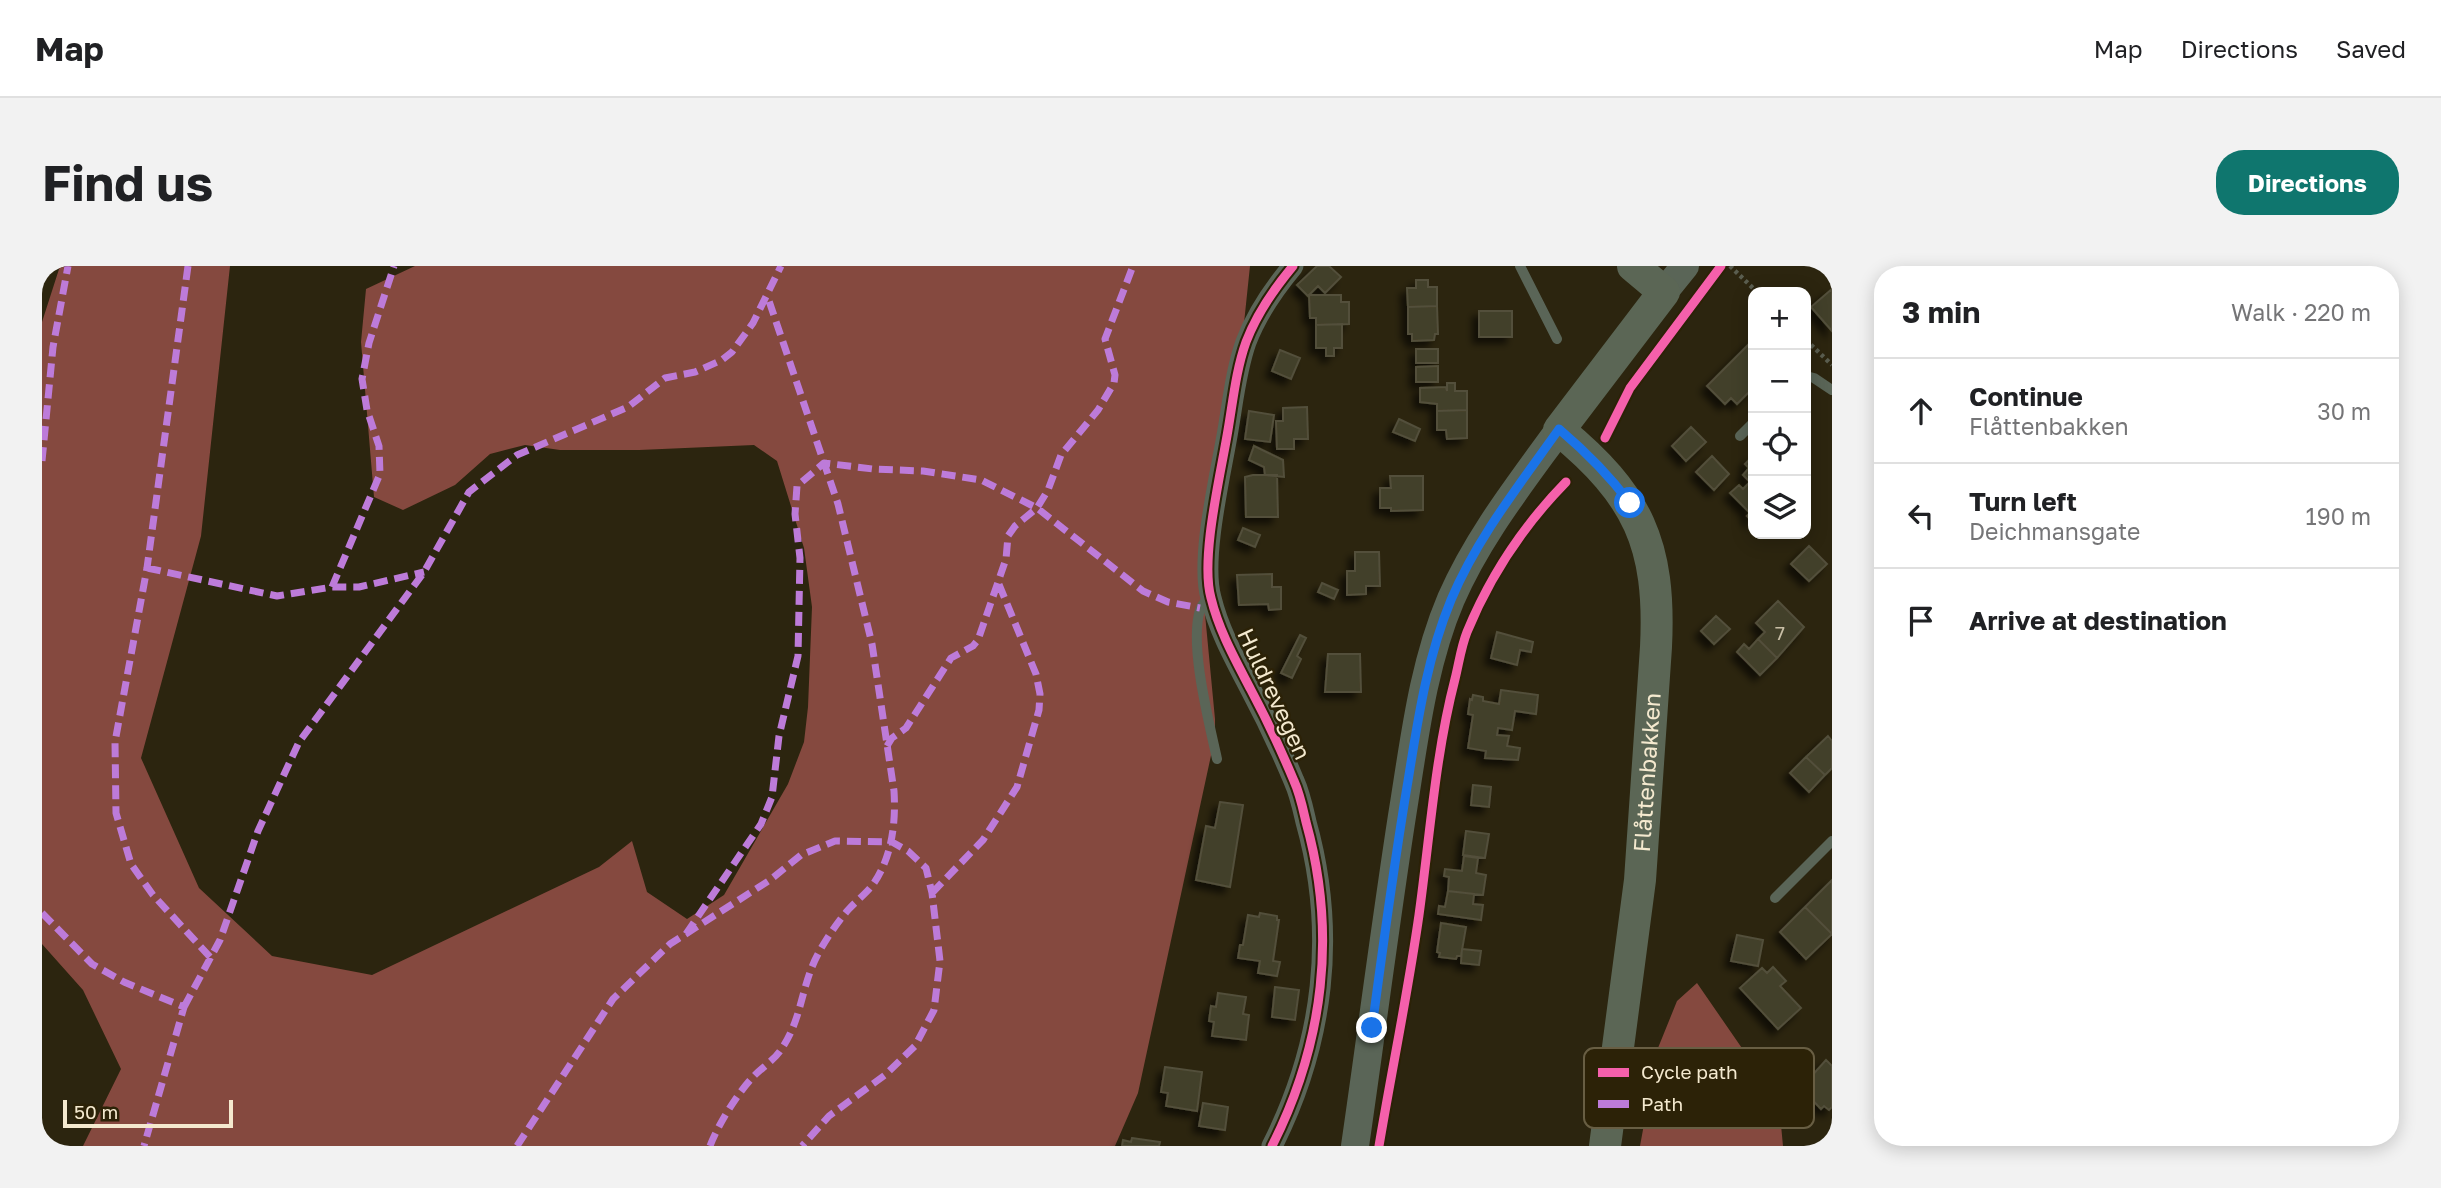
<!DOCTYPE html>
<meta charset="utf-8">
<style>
:root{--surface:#fff;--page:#f2f2f2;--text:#202124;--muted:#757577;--line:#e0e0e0;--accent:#0f766e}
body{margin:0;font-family:"Golos Text",sans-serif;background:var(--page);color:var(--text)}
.controls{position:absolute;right:21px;top:21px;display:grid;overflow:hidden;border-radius:14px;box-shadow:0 4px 18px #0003}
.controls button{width:63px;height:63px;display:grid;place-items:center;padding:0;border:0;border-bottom:2px solid var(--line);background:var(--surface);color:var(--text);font:35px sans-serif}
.scale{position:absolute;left:21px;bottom:18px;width:170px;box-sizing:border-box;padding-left:7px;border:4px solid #f4e9cf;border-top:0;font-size:19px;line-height:24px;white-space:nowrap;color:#f4e9cf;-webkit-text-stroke:5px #2c2207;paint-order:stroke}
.stop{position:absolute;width:21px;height:21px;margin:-16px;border:5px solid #1a73e8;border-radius:50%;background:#fff}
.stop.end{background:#1a73e8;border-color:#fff;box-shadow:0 2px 7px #0008}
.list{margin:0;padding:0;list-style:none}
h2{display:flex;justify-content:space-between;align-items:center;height:91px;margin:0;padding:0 28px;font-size:30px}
h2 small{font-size:23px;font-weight:400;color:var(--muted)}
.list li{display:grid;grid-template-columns:46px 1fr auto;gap:21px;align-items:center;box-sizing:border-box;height:105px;padding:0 28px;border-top:2px solid var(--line)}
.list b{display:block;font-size:26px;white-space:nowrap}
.list p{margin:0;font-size:23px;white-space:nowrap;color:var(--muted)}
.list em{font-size:23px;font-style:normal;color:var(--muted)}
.icon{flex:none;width:38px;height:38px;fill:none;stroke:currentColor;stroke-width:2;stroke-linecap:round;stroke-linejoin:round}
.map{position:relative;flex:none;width:1790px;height:880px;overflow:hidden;border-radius:28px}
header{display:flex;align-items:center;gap:42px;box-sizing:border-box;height:98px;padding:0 35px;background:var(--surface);border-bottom:2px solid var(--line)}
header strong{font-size:33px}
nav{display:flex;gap:38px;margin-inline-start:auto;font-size:24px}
.intro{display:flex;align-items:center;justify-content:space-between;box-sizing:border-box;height:168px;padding:0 42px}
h1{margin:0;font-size:49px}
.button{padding:18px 32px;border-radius:28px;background:var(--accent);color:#fff;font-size:24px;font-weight:700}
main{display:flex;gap:42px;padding:0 42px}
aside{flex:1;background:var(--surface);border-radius:28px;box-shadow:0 4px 18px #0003}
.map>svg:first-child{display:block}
.forest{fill:#85493f}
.building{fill:#433f29;stroke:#524f3b;stroke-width:2;filter:url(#shadow)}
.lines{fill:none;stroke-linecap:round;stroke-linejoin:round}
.path{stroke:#5a5d4f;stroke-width:4.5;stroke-dasharray:3.5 3.5;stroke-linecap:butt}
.service{stroke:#5a6557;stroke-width:10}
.minor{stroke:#5a6557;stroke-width:21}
.tertiary{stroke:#5a6557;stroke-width:28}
.secondary{stroke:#5b6655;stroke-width:32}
.quiet{stroke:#bd7bd9;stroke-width:7;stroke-dasharray:14 7;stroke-linecap:butt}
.cycleway-casing{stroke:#2c2207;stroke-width:13}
.cycleway{stroke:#f560ab;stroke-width:9}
.route{stroke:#1a73e8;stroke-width:9}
.labels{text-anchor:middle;stroke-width:5;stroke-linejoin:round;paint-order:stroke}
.number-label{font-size:19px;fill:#c8bea6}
.street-label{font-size:23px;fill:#f4e9cf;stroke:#2c2207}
.key{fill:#2c2207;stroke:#685e43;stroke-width:2}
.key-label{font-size:19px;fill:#f4e9cf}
</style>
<header>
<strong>Map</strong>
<nav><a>Map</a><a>Directions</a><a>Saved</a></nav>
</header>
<div class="intro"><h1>Find us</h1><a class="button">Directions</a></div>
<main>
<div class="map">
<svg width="1790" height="880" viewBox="0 0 1790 880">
<defs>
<filter id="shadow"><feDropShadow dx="-6" dy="6" stdDeviation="3.5" flood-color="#0009"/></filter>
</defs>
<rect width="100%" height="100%" fill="#2c250f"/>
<path class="forest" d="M18,0H188L159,270L99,492L157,622L230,690L330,709L557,601L590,575L605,626L645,653L682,629L746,518L762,476L766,441L770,341L762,282L735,195L712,179L597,184H518L483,179L448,188L413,219L361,244L332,231L319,76L324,23L373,0H1208L1191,162L1157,285L1173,453V471L1096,827L1073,880H41L79,803L41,724L0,678V56Z
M1655,717L1704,788L1734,806L1741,880H1598L1616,782L1635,735Z"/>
<path class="building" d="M1275,0H1287L1299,11L1283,27L1276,20L1266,30L1255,19Z
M1374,14H1386V21H1395V40L1366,41L1365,22H1374Z
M1790,23V65L1769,41Z
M1267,29H1299V36H1307V58L1274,59V52H1268Z
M1395,40L1396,68H1393L1392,74L1370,75V68H1366V41Z
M1437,45H1470V71H1437Z
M1300,58V82H1292V90H1284V82H1274V59Z
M1711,74V122L1695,138L1689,132L1683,138L1665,120Z
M1374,83H1396V97H1374Z
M1238,84L1258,92L1249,113L1230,105Z
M1396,100V116H1374V101Z
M1405,117H1413V125H1425V144L1395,145V138L1378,136V122L1404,121L1405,125Z
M1265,141L1266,173H1252V183H1235L1234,155H1241V142Z
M1425,144V172L1405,173L1404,164H1395V145Z
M1207,145L1232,149L1228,176L1203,173Z
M1357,153L1378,163L1373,175L1351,166Z
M1649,161L1664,176L1644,195L1630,180Z
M1212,180L1241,194L1242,211L1223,209L1222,201L1207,194Z
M1670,190L1687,208L1672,224L1654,206Z
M1711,190V219L1701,209L1707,202L1703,198Z
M1211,209H1235L1236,251H1204L1203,211Z
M1348,210H1381V244L1349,245V242H1338V222H1349Z
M1708,216L1711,219V256L1705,250L1708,247L1688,227L1697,219L1701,223Z
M1201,262L1218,269L1213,281L1196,274Z
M1767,280L1785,298L1767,315L1749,298Z
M1313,286H1337L1338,320H1324V328L1305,329V305H1313Z
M1230,308V321H1239V343L1227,344L1226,338L1197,339L1195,309Z
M1280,317L1296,324L1292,333L1276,326Z
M1736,335L1762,361L1735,392L1716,373L1723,366L1714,357Z
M1674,350L1688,363L1672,378L1659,365Z
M1455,366L1491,376L1489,386L1478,384L1475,399L1449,392Z
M1258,369L1264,372L1255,390L1259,393L1250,412L1239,407Z
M1716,373L1735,392L1718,409L1695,386L1702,378L1707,383Z
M1286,388H1318L1319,426H1283Z
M1459,424L1496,429L1494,448L1473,445L1470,464L1456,462L1455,469L1467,470L1465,480L1478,482L1476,494L1443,492L1444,485L1426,482L1431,449L1426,448L1428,433L1430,434L1431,429L1441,431V435L1457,438Z
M1786,470L1790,475V502L1783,509L1764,491Z
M1764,491L1783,509L1767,526L1748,507Z
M1431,519L1449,521L1447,541L1429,539Z
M1178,536L1201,539L1188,621L1154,614L1164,560L1173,562Z
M1424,565L1447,568L1443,592L1421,589Z
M1422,590L1436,592L1434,607L1444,609L1441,629L1406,625L1407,611L1402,610L1403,603L1420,605Z
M1790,614V668L1763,641Z
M1406,625L1432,628L1431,638L1441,639L1439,654L1396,648L1397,640L1403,641Z
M1763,641L1790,668L1764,693L1738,666Z
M1218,647L1235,650V654H1237L1231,695L1238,696L1235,710L1216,707L1218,695L1196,692L1198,679H1201L1206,649L1217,651Z
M1399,657L1424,661L1419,690H1415L1414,693L1397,691L1398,687L1395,686Z
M1695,669L1721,674L1716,700L1689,695Z
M1420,683L1439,685L1437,699L1419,697Z
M1731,701L1744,715L1738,720L1759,742L1736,763L1698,722L1720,702L1725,707Z
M1233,721L1257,724L1253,754L1230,751Z
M1176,727L1204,731L1201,748L1207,749L1204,774L1170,770L1172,756L1167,755L1169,740L1174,741Z
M1784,794L1790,800V841L1787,844L1782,840L1779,843L1759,822Z
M1123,801L1160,806L1155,845L1124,840L1126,827L1119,826Z
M1161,837L1186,841L1183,864L1157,860Z
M1090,872L1118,876L1117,880H1080L1081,874L1089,876Z"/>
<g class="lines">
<path class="path" d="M1688,0L1715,26
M1764,74L1790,99"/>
<path class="service" d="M1478,0L1515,73
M1764,110L1772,112L1790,124
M1698,170L1711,157
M1168,331C1164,335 1160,338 1158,344C1147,379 1167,456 1175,493
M1733,632L1790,575"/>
<path class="minor" d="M1230,880C1282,777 1295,667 1264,556C1261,543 1258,528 1252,515C1239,484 1225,454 1209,424C1194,395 1177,365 1169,332C1158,292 1179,207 1186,164C1191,135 1194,104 1204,76C1215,47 1231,24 1251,0"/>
<path class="tertiary" d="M1622,26L1643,0
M1313,880C1329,770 1343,660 1360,550C1372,477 1380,401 1409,333C1436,271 1478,218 1517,164"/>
<path class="secondary" id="s1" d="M1563,880L1598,614L1614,381C1619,278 1596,229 1517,164L1622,26L1591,0"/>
<path class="quiet" d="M146,0L105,302L73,476L74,547L89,598L111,629L168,691
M0,195L11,81L26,0
M105,302L235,330L290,321H317L382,306
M290,321L338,208L337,180L325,144L320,113L327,77L352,0
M845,480L850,472L864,462L909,392L931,380L936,374L964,293L966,270L973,260L995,242L1006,224L1019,189L1056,144L1072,117L1073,109L1063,73L1091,0
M890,627L941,574L975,521L997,444L998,428L994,408L956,316
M0,647L50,698L82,716L142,741L102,880
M644,668L719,558L730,531L737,470L756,390L758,292L753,248L755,220L782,197L831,203L881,205L939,214L995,242L1101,325L1126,336L1158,342
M142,741L178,674L216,565L257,476L382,306L427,226L475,189L586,141L623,112L653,106L680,94L690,86L711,57L739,0
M475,880L571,733L628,678L728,614L759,589L793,575L850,576L866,585L884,602L890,627L898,695L892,744L873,780L843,809L787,850L760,880
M668,880C676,859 695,828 710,812C719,802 733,794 740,782C760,753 759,720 776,688C784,673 795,657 806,644C814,635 825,627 832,617C850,590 854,557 852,525L830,378L796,238L725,29"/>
<g class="cycleway-casing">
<path id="cycleway" d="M1563,172L1588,122L1679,0
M1230,880C1282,777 1295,667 1264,556C1261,543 1258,528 1252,515C1239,484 1225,454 1209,424C1194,395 1177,365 1169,332C1158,292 1179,207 1186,164C1191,135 1194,104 1204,76C1215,47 1231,24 1251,0
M1337,880C1350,803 1366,726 1377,649C1388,570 1393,490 1413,413C1417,397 1419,381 1425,366C1448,310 1481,260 1524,216"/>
</g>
<use href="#cycleway" class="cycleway"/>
</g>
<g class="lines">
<path class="route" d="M1330,762C1341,680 1352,597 1366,515C1376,453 1385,392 1409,334C1435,272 1478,218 1517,163C1544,186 1567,209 1588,237"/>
</g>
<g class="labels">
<g class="number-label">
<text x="1738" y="374">7</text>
</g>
<g class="street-label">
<text transform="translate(1232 428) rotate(65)" y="8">Huldrevegen</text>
<text dy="8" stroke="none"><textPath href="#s1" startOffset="376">Flåttenbakken</textPath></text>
</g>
</g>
<rect x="1542" y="782" width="230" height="80" rx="10" class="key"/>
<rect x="1556" y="802" width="31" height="9" fill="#f560ab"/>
<rect x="1556" y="834" width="31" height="8" fill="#bd7bd9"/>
<g class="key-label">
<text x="1599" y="813">Cycle path</text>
<text x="1599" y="845">Path</text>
</g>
</svg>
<div class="controls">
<button>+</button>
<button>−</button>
<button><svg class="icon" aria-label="locate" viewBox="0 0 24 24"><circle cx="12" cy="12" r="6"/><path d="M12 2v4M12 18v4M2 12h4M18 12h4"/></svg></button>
<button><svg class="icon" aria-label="layers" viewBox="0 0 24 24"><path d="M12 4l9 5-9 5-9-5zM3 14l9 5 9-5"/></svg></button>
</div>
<div class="scale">50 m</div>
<div class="stop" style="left:1588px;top:237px"></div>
<div class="stop end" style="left:1330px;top:762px"></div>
</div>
<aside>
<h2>3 min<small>Walk · 220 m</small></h2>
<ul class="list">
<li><svg class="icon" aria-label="ahead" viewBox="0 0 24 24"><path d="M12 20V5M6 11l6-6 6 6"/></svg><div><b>Continue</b><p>Flåttenbakken</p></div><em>30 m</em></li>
<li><svg class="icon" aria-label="left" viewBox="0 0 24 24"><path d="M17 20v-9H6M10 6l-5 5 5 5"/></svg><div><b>Turn left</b><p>Deichmansgate</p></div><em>190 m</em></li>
<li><svg class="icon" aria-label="arrive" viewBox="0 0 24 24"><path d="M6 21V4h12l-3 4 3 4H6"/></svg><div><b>Arrive at destination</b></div></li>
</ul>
</aside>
</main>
